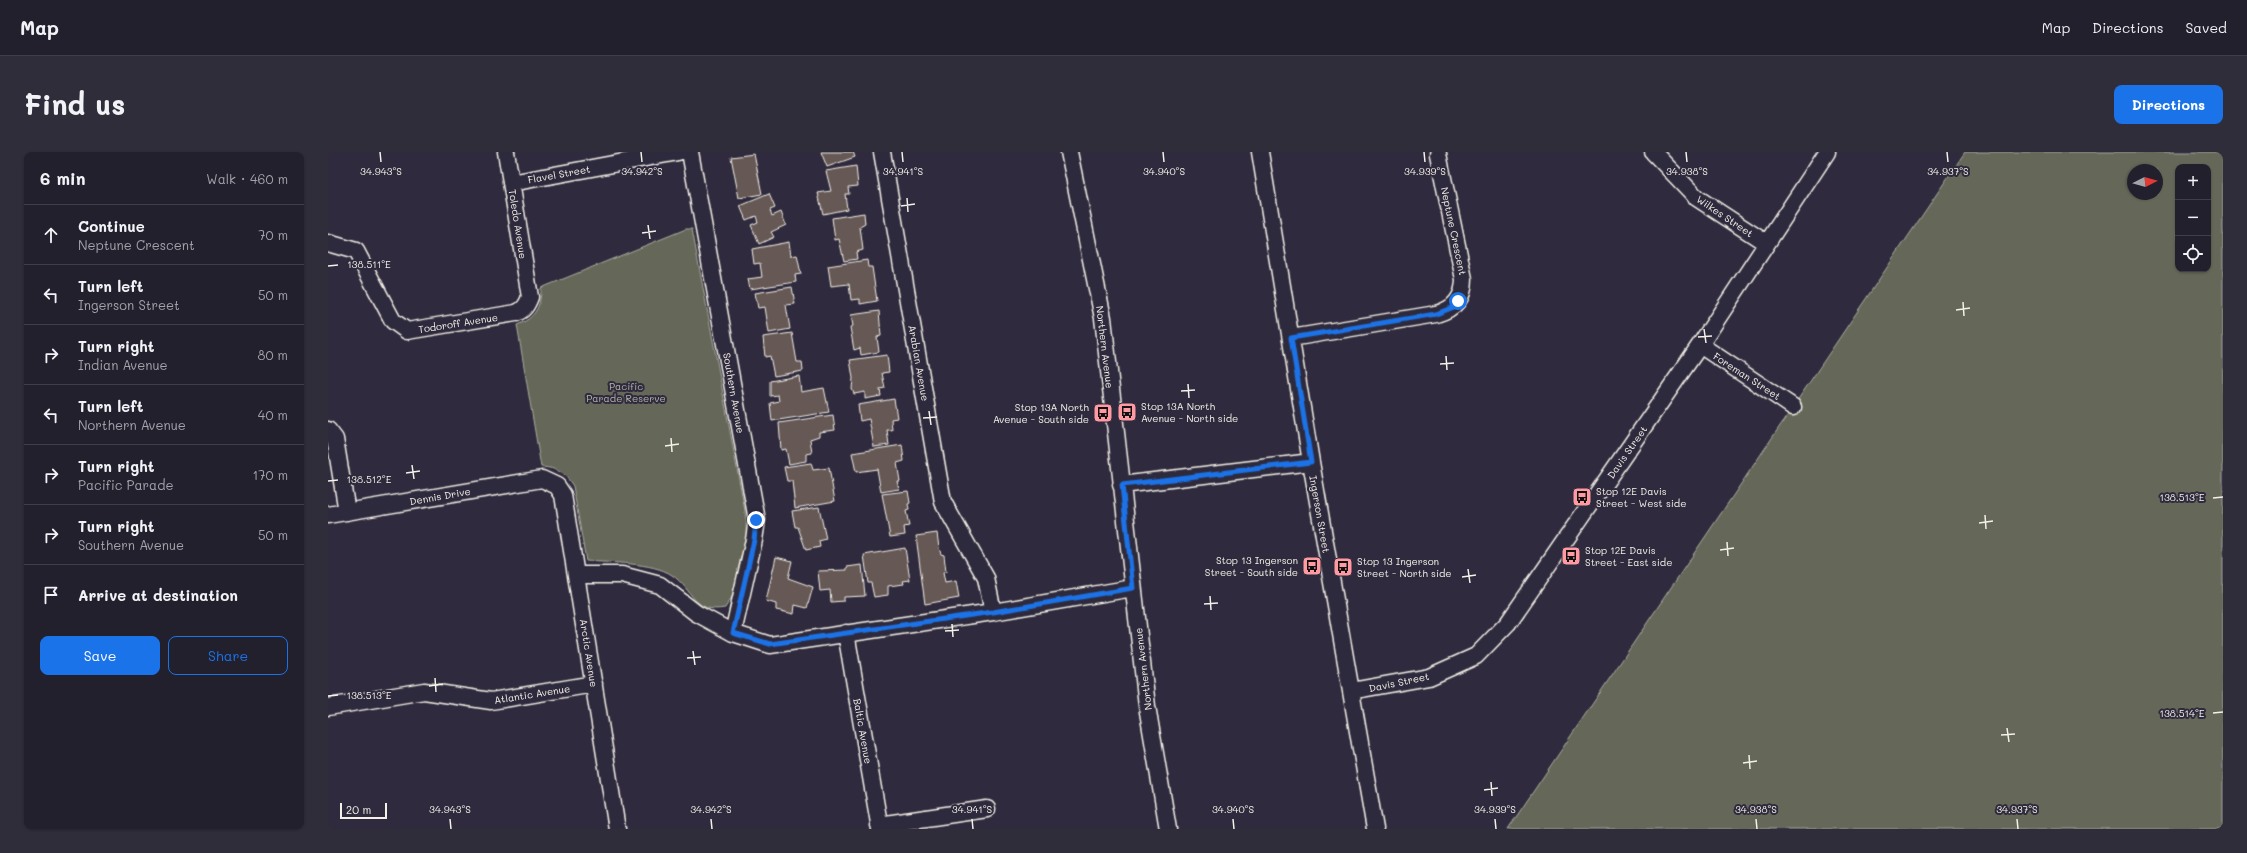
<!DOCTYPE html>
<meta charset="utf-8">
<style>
:root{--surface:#23202e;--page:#2f2d3a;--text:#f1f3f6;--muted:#a3a3aa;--line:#403e4a;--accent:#1a73e8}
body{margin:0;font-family:Mali,sans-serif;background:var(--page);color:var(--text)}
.controls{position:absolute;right:12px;top:12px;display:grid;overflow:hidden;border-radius:8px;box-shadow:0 1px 3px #0004}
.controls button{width:36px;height:36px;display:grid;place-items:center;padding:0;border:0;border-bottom:1px solid var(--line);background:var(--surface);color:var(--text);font:20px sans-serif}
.compass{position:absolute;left:1799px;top:12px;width:36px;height:36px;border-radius:50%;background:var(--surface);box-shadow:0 1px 3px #0004;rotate:84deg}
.scale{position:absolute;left:12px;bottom:10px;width:47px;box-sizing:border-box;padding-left:4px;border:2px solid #f4f1e8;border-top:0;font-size:11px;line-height:14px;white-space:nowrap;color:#f4f1e8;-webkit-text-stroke:3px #2f2a3d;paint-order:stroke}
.stop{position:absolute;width:12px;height:12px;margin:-9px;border:3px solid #1a73e8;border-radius:50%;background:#fff}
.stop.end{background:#1a73e8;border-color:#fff;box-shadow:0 1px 4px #0008}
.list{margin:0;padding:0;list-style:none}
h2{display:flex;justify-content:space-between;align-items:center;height:52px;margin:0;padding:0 16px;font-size:17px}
h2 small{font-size:13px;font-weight:400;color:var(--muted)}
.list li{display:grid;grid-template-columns:26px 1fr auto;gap:12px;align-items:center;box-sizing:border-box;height:60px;padding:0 16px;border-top:1px solid var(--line)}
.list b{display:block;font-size:15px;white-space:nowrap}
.list p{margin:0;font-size:13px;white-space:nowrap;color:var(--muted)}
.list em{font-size:13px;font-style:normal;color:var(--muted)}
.actions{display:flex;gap:8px;padding:12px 16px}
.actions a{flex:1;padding:9px 0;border:1px solid var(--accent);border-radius:8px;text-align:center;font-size:14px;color:var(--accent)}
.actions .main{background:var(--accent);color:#fff}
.icon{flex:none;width:22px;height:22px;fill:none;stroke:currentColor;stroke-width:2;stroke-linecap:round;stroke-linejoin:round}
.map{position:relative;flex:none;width:1895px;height:677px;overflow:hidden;border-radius:8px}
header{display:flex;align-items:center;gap:24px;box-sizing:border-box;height:56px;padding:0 20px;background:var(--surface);border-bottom:1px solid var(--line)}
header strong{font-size:19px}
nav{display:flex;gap:22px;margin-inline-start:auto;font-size:14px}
.intro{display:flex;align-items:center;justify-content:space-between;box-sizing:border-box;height:96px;padding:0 24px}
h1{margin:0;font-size:28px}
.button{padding:10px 18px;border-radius:8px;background:var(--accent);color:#fff;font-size:14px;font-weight:700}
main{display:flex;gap:24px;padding:0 24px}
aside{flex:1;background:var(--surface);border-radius:8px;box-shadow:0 1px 3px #0004}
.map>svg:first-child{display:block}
.green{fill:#656859;stroke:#acaca0;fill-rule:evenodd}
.building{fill:#665955;stroke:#f4f1e8}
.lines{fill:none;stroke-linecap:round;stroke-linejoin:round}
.street-casing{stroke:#f4f1e8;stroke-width:19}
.street{stroke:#2f2a3d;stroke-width:16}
.route{stroke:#1a73e8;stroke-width:5}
.ticks{fill:none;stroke:#f4f1e8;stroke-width:1.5}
.labels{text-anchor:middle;stroke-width:4;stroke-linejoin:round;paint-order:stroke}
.street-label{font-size:10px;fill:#f4f1e8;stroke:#2f2a3d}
.park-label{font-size:10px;fill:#b4b3a8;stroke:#2f2a3d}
.poi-label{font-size:10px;fill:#f4f1e8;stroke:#2f2a3d;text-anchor:start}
.ticks-label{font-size:10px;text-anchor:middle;fill:#f4f1e8;stroke:#2f2a3d;stroke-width:4;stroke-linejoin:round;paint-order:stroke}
</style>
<header>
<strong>Map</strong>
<nav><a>Map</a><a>Directions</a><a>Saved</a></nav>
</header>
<div class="intro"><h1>Find us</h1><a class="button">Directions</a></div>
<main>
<aside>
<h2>6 min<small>Walk · 460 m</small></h2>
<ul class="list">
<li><svg class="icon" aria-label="ahead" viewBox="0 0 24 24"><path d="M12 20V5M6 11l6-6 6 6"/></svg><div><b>Continue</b><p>Neptune Crescent</p></div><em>70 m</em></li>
<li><svg class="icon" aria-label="left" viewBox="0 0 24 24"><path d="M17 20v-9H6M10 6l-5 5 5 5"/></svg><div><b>Turn left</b><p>Ingerson Street</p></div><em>50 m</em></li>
<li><svg class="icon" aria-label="right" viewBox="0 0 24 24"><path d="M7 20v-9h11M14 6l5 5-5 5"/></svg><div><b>Turn right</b><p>Indian Avenue</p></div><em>80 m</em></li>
<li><svg class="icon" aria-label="left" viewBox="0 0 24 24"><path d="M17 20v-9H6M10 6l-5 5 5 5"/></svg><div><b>Turn left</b><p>Northern Avenue</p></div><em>40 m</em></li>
<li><svg class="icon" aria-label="right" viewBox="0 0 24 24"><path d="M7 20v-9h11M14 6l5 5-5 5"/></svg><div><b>Turn right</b><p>Pacific Parade</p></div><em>170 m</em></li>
<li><svg class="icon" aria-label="right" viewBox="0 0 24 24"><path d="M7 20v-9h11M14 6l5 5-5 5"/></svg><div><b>Turn right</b><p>Southern Avenue</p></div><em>50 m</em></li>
<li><svg class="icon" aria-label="arrive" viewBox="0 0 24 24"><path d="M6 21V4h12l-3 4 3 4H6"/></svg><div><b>Arrive at destination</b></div></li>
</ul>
<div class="actions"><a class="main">Save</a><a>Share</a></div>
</aside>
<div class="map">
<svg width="1895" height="677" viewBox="0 0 1895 677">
<rect width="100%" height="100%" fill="#2f2a3d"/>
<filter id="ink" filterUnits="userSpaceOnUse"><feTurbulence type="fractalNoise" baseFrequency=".025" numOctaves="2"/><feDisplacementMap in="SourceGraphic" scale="8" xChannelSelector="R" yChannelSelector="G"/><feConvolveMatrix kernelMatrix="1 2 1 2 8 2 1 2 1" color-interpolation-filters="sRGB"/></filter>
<g filter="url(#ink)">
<path class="green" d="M1637,0H1895V677H1180ZM1850,15H1880V117H1850ZM1805,18H1829V42H1805Z
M358,77H364L417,359L419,388L404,445L397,456C365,462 366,438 344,423C325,410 281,411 258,409L245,334C236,320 229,316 213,315L189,173C207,166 213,155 213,136Z"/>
<path class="building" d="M493,0H525L527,5L499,15Z
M426,2L434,42L411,46L403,5Z
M528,14L530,34L520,35L521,42H517L519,57L495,62L490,41L503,39L498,19Z
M441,42L447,56L442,58L444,64L453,60L458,73L443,80L446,85L431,92L423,73L430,70L428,64L418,68L412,54Z
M536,61L537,72L532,75L535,98L528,100L529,107L516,109L511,87L507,88L504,66Z
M461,90L463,104L469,103L473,122L467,123L468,130L422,137L420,127L434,125L432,111L426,112L424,97Z
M539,108L540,115H544L549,149L532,152V147L523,148L521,132L503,134L500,114Z
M464,135L467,152L458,153L462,177L441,181L437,155L430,156L427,141Z
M551,159L553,184L549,185L551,200L533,203L532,196L526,198L522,175L525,174L523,163Z
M464,181L469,210H474L475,219L446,224L442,204L437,205L435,185Z
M559,203L561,220L554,221L557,236L552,237L553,244L537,247V240L526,242L524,237L525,226L522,208Z
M471,224L473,240L496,236L501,260L444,269L442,251L451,249L450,243L442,244V229Z
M566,247L569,266L563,267L564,278H559L561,293L546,295L541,267L532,269L530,253Z
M505,263L507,278L491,280V284L482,287L484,301L478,302V309L461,312L458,297L453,298L451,271Z
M574,293L576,309L569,311L572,329H569L571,337L553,340L549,317L528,320L524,301Z
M483,311L485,318L501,316L507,349L467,356L464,329H459L456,315Z
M580,339L582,351L580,352L581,358L578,359L581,374L576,375L577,383L562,385L554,342Z
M491,355L498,387L491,389L492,395L478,398L470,375H467L464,359Z
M609,381L611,396L613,402L616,403L618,420L615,421L617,431L628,429L631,446L597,452L588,384Z
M577,396L582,428L575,429L576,432L560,434V443L546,445L543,431H540L536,403Z
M448,405L464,409L460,426L485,435L479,456L467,453L466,462L448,458V452L438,449Z
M534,413L537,444L516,445V449L503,450L502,438L492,439L490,419L519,418V415Z"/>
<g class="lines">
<g class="street-casing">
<path id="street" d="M362,0L429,368L426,388L405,481
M554,0L615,350L658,426L665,460
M741,0L775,166L819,554L840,677
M932,0L983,310L1047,677
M1325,0L1369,46L1438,91
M183,31L350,0
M0,91L28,99L65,169L79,179L188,161C196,158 199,153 202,145L178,0
M963,186L1108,162C1126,157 1136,146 1136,127L1110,2
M1372,193L1465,255
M0,278L7,287L19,360
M793,333L983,310
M0,363L214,327L229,334L235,343L289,677
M248,423H294L332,433L368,461L405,481L442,493L665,460L805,436
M518,481L552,677
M1023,539L1101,525L1148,504L1180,471L1372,193L1499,0
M0,555L96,539L163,549L266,532
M551,673L659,657"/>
</g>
<use href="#street" class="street"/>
</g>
</g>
<g class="lines" filter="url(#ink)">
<path class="route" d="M428,368L426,388L405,481L442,492L665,460L805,436L794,333L983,310L963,186L1108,162L1126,155L1130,149"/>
</g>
<path class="ticks" d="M52,0L53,10M313,0L314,10M574,0L575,10M835,0L836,10M1096,0L1097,10M1358,0L1359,10M1619,0L1620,10M579,46L580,60M573,54L587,52M320,73L322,87M314,81L328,79M0,114L10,113M1635,150L1636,164M1628,158L1642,156M1376,177L1378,191M1370,185L1384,184M1118,204L1119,218M1112,212L1126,211M860,232L861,246M853,239L867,238M601,259L603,273M595,266L609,265M343,286L344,300M337,294L351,292M84,313L86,327M78,321L92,319M0,329L10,328M1885,346L1895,345M1657,363L1658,377M1651,371L1665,369M1399,390L1400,404M1392,398L1406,396M1140,417L1142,431M1134,425L1148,423M882,444L883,458M876,452L890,451M624,472L625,485M617,479L631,478M365,499L367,513M359,506L373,505M107,526L108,540M101,534L115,532M0,544L10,543M1885,561L1895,560M1679,576L1681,590M1673,583L1687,582M1421,603L1422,617M1415,611L1429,609M1163,630L1164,644M1156,638L1170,636M122,667L123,677M383,667L384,677M644,667L645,677M905,667L906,677M1167,667L1168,677M1428,667L1429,677M1689,667L1690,677"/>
<defs>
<g id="bus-square" transform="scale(1)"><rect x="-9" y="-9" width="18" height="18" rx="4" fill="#ff9aa2" stroke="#2f2a3d"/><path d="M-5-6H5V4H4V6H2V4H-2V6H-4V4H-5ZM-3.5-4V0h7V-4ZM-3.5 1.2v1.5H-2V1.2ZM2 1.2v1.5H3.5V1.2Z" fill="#111"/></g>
</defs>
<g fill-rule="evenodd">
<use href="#bus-square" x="799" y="260"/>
<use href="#bus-square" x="775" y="261"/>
<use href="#bus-square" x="1254" y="345"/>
<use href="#bus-square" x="1243" y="404"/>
<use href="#bus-square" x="984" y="414"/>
<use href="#bus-square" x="1015" y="415"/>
</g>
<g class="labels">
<g class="street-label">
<text transform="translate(231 22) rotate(-10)" y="4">Flavel Street</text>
<text transform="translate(1397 64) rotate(34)" y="4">Wilkes Street</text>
<text transform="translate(190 72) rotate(81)" y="4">Toledo Avenue</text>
<text transform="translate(1126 79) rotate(78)" y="4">Neptune Crescent</text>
<text transform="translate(130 171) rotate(-9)" y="4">Todoroff Avenue</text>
<text transform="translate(777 195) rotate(83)" y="4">Northern Avenue</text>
<text transform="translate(591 211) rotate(80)" y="4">Arabian Avenue</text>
<text transform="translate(1419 224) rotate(33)" y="4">Foreman Street</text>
<text transform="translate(406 241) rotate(80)" y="4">Southern Avenue</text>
<text transform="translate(1299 300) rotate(-55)" y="4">Davis Street</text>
<text transform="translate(112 344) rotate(-10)" y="4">Dennis Drive</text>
<text transform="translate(992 362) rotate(80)" y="4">Ingerson Street</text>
<text transform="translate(261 501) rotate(81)" y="4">Arctic Avenue</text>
<text transform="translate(815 517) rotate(-97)" y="4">Northern Avenue</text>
<text transform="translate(1071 530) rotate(-12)" y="4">Davis Street</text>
<text transform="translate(204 542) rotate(-9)" y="4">Atlantic Avenue</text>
<text transform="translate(535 579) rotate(80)" y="4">Baltic Avenue</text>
</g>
<g class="park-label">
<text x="298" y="238">Pacific<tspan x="298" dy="12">Parade Reserve</tspan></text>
</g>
<g class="poi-label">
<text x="813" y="258">Stop 13A North<tspan x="813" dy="12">Avenue - North side</tspan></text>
<text x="761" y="259" text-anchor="end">Stop 13A North<tspan x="761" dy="12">Avenue - South side</tspan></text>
<text x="1268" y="343">Stop 12E Davis<tspan x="1268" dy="12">Street - West side</tspan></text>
<text x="1257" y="402">Stop 12E Davis<tspan x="1257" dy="12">Street - East side</tspan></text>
<text x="970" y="412" text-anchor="end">Stop 13 Ingerson<tspan x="970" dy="12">Street - South side</tspan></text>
<text x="1029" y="413">Stop 13 Ingerson<tspan x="1029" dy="12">Street - North side</tspan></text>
</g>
</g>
<g class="ticks-label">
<text x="53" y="23">34.943°S</text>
<text x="314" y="23">34.942°S</text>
<text x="575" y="23">34.941°S</text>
<text x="836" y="23">34.940°S</text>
<text x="1097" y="23">34.939°S</text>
<text x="1359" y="23">34.938°S</text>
<text x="1620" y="23">34.937°S</text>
<text x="41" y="116">138.511°E</text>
<text x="41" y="331">138.512°E</text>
<text x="1854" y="349">138.513°E</text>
<text x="41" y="547">138.513°E</text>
<text x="1854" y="565">138.514°E</text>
<text x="122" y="661">34.943°S</text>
<text x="383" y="661">34.942°S</text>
<text x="644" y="661">34.941°S</text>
<text x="905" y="661">34.940°S</text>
<text x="1167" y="661">34.939°S</text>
<text x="1428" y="661">34.938°S</text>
<text x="1689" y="661">34.937°S</text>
</g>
</svg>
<div class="controls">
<button>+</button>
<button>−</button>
<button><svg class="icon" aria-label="locate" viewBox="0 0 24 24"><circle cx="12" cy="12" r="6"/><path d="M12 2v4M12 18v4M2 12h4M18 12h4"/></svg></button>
</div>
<svg class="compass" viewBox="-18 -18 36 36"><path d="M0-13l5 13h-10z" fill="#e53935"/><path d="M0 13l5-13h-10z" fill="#a3a3aa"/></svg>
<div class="scale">20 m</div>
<div class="stop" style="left:1130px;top:149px"></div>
<div class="stop end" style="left:428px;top:368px"></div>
</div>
</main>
